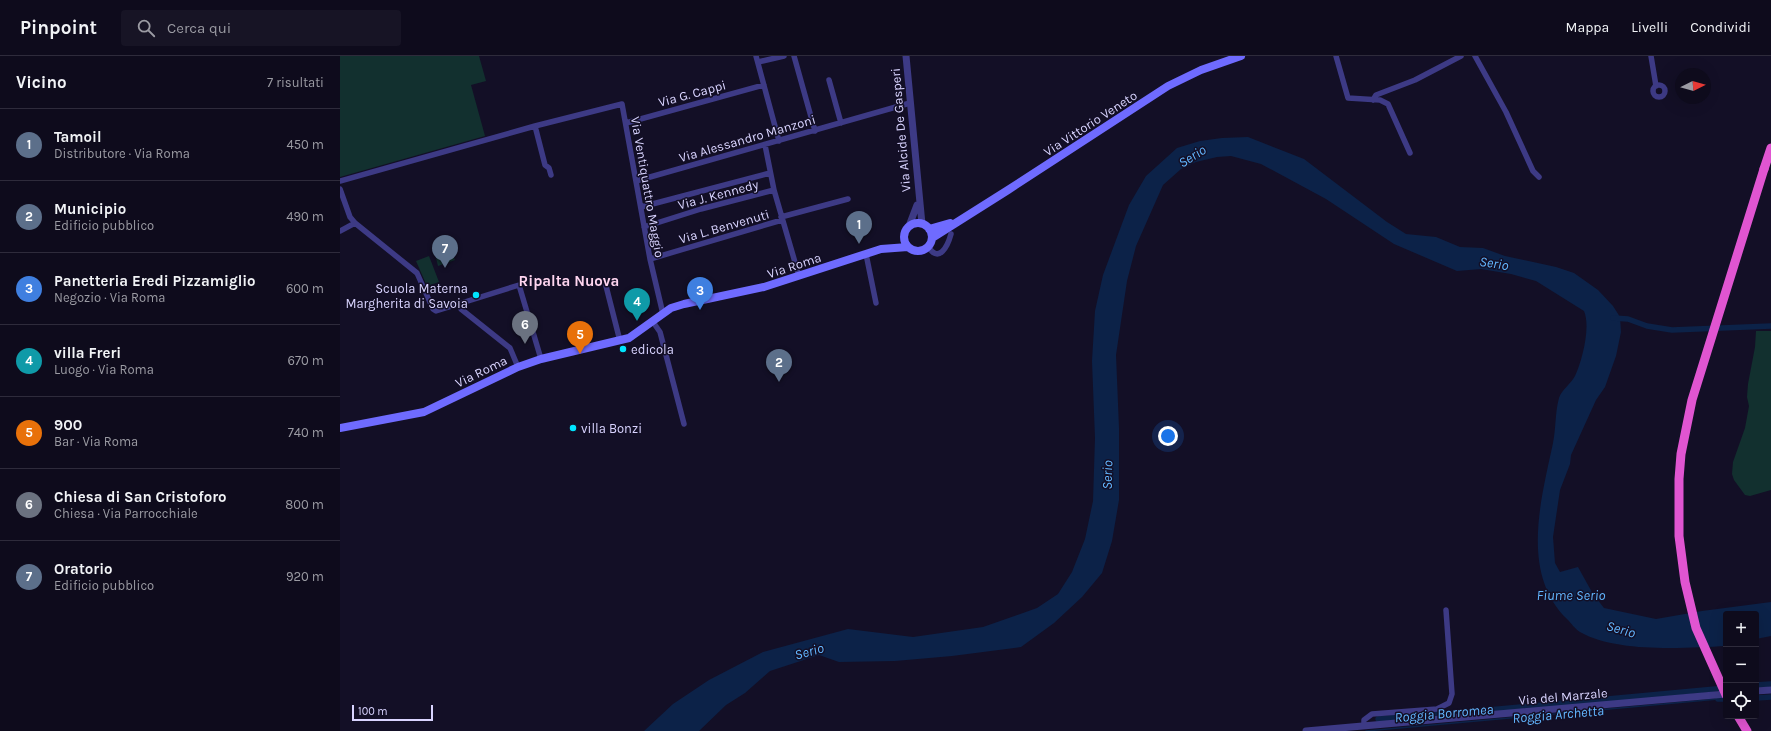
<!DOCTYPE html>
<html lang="it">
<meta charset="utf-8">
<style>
:root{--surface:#0e0b1c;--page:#171425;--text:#f1f3f6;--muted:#9b9ba3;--line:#2e2b3b;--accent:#b45309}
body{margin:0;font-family:Karla,sans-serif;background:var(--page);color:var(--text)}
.controls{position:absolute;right:12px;bottom:12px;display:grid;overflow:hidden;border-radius:4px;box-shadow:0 4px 16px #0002}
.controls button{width:36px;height:36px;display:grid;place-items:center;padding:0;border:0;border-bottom:1px solid var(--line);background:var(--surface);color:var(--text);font:20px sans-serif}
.compass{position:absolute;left:1335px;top:12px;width:36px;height:36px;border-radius:50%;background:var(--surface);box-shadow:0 4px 16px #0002;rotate:85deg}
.scale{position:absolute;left:12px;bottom:10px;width:81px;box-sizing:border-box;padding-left:4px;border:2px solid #d9d4ff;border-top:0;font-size:11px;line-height:14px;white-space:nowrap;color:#d9d4ff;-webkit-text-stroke:3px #130f26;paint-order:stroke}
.you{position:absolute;left:828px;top:380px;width:14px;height:14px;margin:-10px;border:3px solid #fff;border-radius:50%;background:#1a73e8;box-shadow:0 0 0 6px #1a73e833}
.badge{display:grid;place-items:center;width:26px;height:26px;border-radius:50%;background:var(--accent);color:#fff;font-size:13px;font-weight:700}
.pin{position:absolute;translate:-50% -33px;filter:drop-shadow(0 1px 2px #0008)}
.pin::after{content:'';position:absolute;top:21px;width:14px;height:12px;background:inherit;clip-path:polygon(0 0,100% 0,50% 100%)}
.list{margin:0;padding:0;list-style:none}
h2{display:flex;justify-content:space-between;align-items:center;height:52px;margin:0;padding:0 16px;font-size:17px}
h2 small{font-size:13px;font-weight:400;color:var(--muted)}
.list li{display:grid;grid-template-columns:26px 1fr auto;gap:12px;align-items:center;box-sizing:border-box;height:72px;padding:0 16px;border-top:1px solid var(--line)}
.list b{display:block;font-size:15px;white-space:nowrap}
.list p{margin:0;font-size:13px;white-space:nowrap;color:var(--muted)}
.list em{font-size:13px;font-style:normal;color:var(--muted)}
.icon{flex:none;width:22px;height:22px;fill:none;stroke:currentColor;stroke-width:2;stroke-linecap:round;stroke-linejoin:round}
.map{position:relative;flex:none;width:1431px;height:675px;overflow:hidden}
header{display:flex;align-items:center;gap:24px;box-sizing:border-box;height:56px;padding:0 20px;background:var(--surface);border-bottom:1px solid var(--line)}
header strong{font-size:19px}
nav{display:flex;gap:22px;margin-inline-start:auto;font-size:14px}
.search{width:280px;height:36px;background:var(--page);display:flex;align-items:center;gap:10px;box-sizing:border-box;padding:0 14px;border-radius:4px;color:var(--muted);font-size:15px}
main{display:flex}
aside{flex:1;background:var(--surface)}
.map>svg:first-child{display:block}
.green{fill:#12302f}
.water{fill:#0c2248}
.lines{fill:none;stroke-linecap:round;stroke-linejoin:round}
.stream{stroke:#0c2248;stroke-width:1.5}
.canal{stroke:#0c2248;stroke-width:5.5}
.minor{stroke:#3d3a85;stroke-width:5.5}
.tertiary{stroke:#3d3a85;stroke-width:7}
.secondary{stroke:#6f6bff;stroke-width:8}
.trunk{stroke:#e055d1;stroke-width:9}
.trunk-bridge{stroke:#e055d1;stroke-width:9}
.poi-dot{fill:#00e5ff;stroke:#130f26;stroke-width:1.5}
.labels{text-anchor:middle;stroke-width:3;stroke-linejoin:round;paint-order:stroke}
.street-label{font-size:13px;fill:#d9d4ff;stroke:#130f26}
.poi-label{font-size:13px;fill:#d9d4ff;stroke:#130f26;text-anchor:start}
.water-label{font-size:14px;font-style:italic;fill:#62b6ff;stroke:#130f26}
.quarter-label{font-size:15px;font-weight:bold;fill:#ffd6f0;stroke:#130f26}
</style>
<header>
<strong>Pinpoint</strong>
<div class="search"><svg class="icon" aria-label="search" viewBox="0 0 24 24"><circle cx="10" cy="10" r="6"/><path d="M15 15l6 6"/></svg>Cerca qui</div>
<nav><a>Mappa</a><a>Livelli</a><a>Condividi</a></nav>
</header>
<main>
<aside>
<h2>Vicino<small>7 risultati</small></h2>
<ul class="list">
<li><span class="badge" style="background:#5c6f8a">1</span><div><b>Tamoil</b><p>Distributore · Via Roma</p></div><em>450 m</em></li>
<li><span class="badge" style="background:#5c6f8a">2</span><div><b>Municipio</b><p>Edificio pubblico</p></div><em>490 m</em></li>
<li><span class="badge" style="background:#3f7fe0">3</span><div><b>Panetteria Eredi Pizzamiglio</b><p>Negozio · Via Roma</p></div><em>600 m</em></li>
<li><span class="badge" style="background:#0f9aa8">4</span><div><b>villa Freri</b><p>Luogo · Via Roma</p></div><em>670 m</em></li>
<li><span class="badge" style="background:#e8710a">5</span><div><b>900</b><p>Bar · Via Roma</p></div><em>740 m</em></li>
<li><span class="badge" style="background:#6b7280">6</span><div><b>Chiesa di San Cristoforo</b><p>Chiesa · Via Parrocchiale</p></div><em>800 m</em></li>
<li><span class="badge" style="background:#5c6f8a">7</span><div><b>Oratorio</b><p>Edificio pubblico</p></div><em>920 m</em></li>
</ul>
</aside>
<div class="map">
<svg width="1431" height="675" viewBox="0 0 1431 675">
<rect width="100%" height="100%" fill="#130f26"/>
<path class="green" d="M0,0H139L146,25L131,29L145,80L0,121Z
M112,197L115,204L98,210L96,202Z
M89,200L99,226L87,230L76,205Z
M1416,275H1431V434L1410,440L1405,439L1394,424L1392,418L1393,406L1405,372L1409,350L1407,341L1408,328L1415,291Z"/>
<path class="water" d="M908,81L964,103L1047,166L1066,178L1096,181L1120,191L1143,192L1165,200L1216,211L1234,217L1258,234L1273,250L1280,261L1281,276L1276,300L1265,331L1256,344L1231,399L1230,408L1220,434L1213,481L1215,507L1220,516L1238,511L1253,538L1264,552L1316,563L1362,555L1431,546V580L1416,583V558H1386V590C1344,592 1277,597 1240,576C1235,573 1231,567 1227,563C1180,517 1201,444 1213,387C1216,373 1215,356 1219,342C1222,333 1231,328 1235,320C1242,305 1251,271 1244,255L1196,225L1171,218L1141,213L1117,215L1054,188L986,143L921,108L891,100L877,101L856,106L841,113L823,129L796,190L787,225L776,299L779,372V444L772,485L762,517L742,541L714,567L681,591L612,600L555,605L499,606L479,599L430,615L405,637L386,649L359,675H304L333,648L369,624L423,596L508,573L573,581L643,571L697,552L718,538L732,516L745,483L753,445L755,382L752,305L755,255L763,219L789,149L806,120L837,92L860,85L882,82Z"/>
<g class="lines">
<path class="stream" d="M1026,675L1378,643"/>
<path class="canal" d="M1273,262L1288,263L1307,270L1332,274L1431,270
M1416,629L1431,628
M1416,642L1431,641
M1378,643H1386
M1038,663L1159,653L1386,632"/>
<path class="minor" d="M416,0L439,85
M454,0L475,75
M996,0L1008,42L1040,44L1048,48L1070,97
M1135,0L1166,56L1193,115L1199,121
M1311,0L1316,30
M418,6L444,0
M489,24L501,67
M1313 35a6 6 0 1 1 12 0a6 6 0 1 1-12 0Z
M1033,44L1036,39L1075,24L1121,0
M286,67L424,29
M195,70L205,109L209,112L211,119
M425,89L434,134L459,220
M0,125L195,70L282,48L310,203L323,258
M296,125L570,47
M0,133L10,161L15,167L77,217L93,253L96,255L179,229L201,303
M301,151L430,117
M441,161L508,143
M304,171L361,153L434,134
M0,175L15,167
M588,190C599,209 608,189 611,178
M526,198L536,247
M310,203L442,164
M266,230L280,285
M118,247L121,253L170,292L178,311
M313,266L320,276L344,368
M1024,670V664L1032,658L1097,653L1109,647L1112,638L1106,554"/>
<path class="tertiary" d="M566,0L582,168
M569,170L577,149
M1416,635L1431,634
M966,675L1386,638"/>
<path class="secondary" d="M564 181a14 14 0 1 1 28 0a14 14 0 1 1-28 0Z
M589,173L610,167
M592,182L668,134L828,30L861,14L901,0
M0,372L84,356L178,311L201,303L289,282L331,252L344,248L424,231L541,193L568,191"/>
<path class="trunk" d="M1424,113L1431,92
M1398,660L1407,675"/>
<path class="trunk-bridge" d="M1386,639L1356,572L1345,526L1339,480V423L1341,398L1352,344L1424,113"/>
</g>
<g class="poi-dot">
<circle cx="136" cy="239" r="4"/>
<circle cx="283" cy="293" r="4"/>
<circle cx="233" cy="372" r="4"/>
</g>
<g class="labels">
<g class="street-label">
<text transform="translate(352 37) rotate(-15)" y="5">Via G. Cappi</text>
<text transform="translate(750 67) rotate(-33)" y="5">Via Vittorio Veneto</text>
<text transform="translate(560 74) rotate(-95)" y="5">Via Alcide De Gasperi</text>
<text transform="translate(407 82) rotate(-16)" y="5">Via Alessandro Manzoni</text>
<text transform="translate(308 131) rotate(80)" y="5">Via Ventiquattro Maggio</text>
<text transform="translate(378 138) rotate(-15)" y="5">Via J. Kennedy</text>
<text transform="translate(384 170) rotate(-16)" y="5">Via L. Benvenuti</text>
<text transform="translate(454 209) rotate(-18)" y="5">Via Roma</text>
<text transform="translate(141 315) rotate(-26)" y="5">Via Roma</text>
<text transform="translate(1223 640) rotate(-5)" y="5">Via del Marzale</text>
</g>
<g class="poi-label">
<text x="128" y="237" text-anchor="end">Scuola Materna<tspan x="128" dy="15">Margherita di Savoia</tspan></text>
<text x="291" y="298">edicola</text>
<text x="241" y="377">villa Bonzi</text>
</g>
<g class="water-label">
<text transform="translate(852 100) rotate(-32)" y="5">Serio</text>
<text transform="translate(1154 207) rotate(9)" y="5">Serio</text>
<text transform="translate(767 419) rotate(-89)" y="5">Serio</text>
<text x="1231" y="544">Fiume Serio</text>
<text transform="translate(1281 573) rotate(16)" y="5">Serio</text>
<text transform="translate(469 595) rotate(-15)" y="5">Serio</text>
<text transform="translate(1104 657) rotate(-5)" y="5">Roggia Borromea</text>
<text transform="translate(1218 658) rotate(-5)" y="5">Roggia Archetta</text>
</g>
<g class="quarter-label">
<text x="229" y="230">Ripalta Nuova</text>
</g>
</g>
</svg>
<div class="controls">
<button>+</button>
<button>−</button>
<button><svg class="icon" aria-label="locate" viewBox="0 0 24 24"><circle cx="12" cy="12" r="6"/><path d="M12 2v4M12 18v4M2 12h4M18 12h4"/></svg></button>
</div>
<svg class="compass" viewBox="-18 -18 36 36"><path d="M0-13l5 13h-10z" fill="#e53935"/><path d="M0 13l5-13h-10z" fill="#9b9ba3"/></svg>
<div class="scale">100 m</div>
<div class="you"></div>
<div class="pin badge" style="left:519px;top:188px;background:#5c6f8a">1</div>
<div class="pin badge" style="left:439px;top:326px;background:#5c6f8a">2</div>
<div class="pin badge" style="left:360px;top:254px;background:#3f7fe0">3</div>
<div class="pin badge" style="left:297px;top:265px;background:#0f9aa8">4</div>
<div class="pin badge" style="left:240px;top:298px;background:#e8710a">5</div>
<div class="pin badge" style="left:185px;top:288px;background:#6b7280">6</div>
<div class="pin badge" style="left:105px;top:212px;background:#5c6f8a">7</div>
</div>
</main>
